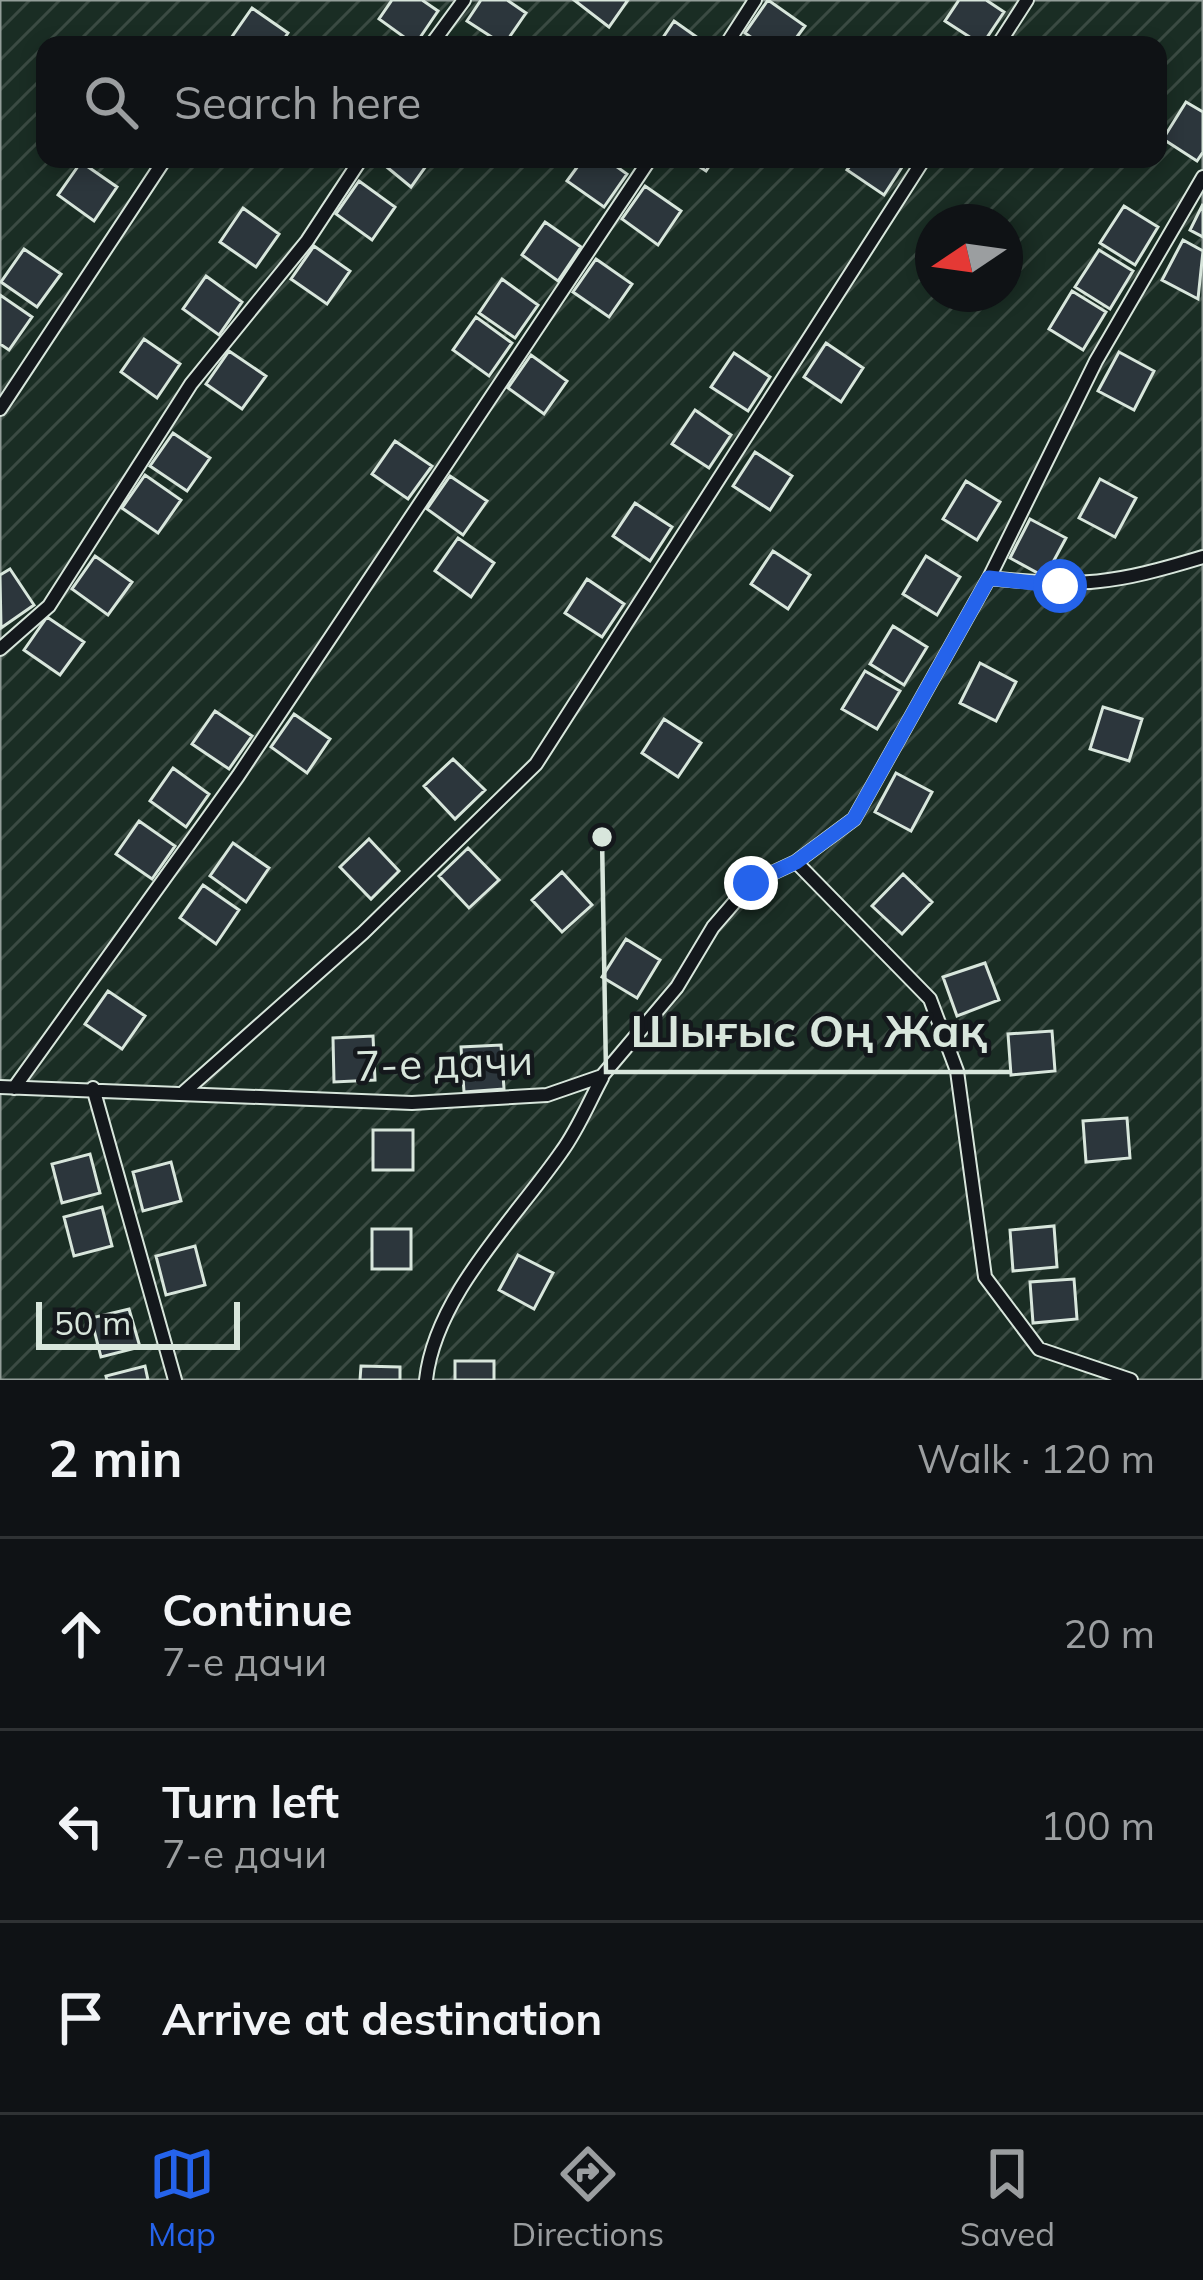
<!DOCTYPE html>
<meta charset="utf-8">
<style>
:root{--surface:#0f1215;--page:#1d2022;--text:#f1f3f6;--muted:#9b9ea0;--line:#2f3234;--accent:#2563eb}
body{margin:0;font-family:Mulish,sans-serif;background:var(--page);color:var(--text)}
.compass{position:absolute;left:915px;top:204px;width:108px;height:108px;border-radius:50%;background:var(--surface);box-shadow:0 6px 18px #0003;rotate:257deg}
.scale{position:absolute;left:36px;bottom:30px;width:204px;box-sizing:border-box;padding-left:12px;border:6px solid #d8e6dc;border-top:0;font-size:33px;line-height:42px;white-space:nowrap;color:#d8e6dc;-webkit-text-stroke:9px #14181c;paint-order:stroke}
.stop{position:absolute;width:36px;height:36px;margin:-27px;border:9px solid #2563eb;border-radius:50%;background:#fff}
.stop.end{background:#2563eb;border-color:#fff;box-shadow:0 3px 12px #0008}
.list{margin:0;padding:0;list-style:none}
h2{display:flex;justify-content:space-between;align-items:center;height:156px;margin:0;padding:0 48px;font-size:51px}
h2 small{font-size:39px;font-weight:400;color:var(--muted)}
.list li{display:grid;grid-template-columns:78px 1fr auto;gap:36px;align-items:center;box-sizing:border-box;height:192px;padding:0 48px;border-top:3px solid var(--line)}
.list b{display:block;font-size:45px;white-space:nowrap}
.list p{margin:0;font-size:39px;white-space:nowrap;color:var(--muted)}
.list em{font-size:39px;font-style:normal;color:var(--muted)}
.icon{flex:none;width:66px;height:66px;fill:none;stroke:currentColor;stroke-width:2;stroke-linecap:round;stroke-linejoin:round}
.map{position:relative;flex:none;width:1203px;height:1380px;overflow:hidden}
.search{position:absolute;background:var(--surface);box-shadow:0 6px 18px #0003;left:36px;right:36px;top:36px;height:132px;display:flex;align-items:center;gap:30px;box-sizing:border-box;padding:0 42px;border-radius:24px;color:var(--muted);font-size:45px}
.sheet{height:732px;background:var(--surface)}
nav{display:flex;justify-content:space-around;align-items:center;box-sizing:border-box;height:168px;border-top:3px solid var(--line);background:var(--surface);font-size:33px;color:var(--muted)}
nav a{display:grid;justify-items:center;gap:6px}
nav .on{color:var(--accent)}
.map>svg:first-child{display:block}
.garden{fill:url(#garden-furrows);stroke:#939e99;stroke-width:3;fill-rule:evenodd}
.building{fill:#2c363c;stroke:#d8e6dc;stroke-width:3}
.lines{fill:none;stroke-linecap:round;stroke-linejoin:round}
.lane-casing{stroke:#d8e6dc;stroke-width:16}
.lane{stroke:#14181c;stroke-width:12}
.route{stroke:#2563eb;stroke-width:15}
.labels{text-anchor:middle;stroke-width:9;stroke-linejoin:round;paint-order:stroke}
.street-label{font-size:42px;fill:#d8e6dc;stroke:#14181c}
.leader{fill:none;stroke:#d8e6dc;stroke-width:4.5}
.callout-dot{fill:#d8e6dc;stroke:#14181c;stroke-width:4.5}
.callout-label{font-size:45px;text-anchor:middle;font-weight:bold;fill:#d8e6dc;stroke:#14181c;stroke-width:9;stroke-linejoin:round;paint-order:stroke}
</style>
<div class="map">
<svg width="1203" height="1380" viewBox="0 0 1203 1380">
<defs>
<pattern id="garden-furrows" width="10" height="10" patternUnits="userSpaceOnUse" patternTransform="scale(3)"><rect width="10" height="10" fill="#1a2d24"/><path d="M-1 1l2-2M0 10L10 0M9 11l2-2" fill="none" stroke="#3b4b43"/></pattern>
</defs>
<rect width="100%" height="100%" fill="#14181c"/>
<path class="garden" d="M0,0H1203V1380H0ZM45,45H1158V159H45ZM933,222H1005V294H933Z"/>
<path class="building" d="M392,0H422L438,11L415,45L379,19Z
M481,0H507L526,13L504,45L467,21Z
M574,0H628L609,27Z
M768,0L805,26L791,45H762L745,33Z
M959,0H986L1004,12L982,45L945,21Z
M252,8L288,33L280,45L229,41Z
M674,21L708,45H658Z
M1186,102L1203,112V152L1197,161L1163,139Z
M377,159H431L411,187Z
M583,159H606L627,174L604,207L567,181Z
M688,159H714L706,171Z
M855,159H903L906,161L884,195L847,170Z
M81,162L117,187L94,221L58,195Z
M359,181L395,207L372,240L336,214Z
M645,186L681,211L658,245L622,219Z
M1203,204V237L1190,230Z
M1124,206L1158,227L1135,265L1100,243Z
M243,208L279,234L256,267L220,242Z
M545,222L581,247L558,281L522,255Z
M1183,240L1203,251L1198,299L1162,280Z
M314,246L350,271L327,304L291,279Z
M24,249L61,274L37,307L1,282Z
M1099,250L1133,271L1110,309L1075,287Z
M596,259L632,284L609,317L573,292Z
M206,276L242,302L219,335L183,309Z
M502,279L538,305L515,338L479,313Z
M1072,291L1106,312L1083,350L1049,329Z
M0,295L32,317L9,350L0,344Z
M476,317L512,343L489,376L453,350Z
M144,339L180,364L157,398L121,372Z
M826,343L863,368L841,402L804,377Z
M229,351L266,376L242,409L206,384Z
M1119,352L1154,371L1134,410L1098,391Z
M734,353L770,377L748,411L711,387Z
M531,355L567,381L544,414L508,388Z
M695,410L731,435L709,468L672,444Z
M173,433L210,458L187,491L150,466Z
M395,441L432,466L408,499L372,474Z
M755,452L792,476L770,510L733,486Z
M145,475L181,500L158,533L122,508Z
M450,476L487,501L463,535L427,509Z
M1100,479L1136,498L1115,537L1079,518Z
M966,481L1000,502L977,540L943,519Z
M635,503L672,527L650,561L613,536Z
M1030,519L1066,538L1045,577L1010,558Z
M458,538L494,563L471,597L435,571Z
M773,551L810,575L788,609L751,584Z
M95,556L132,582L108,615L72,589Z
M926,556L960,577L937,615L903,594Z
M10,569L34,605L1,628L0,575Z
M587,579L624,604L602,637L565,613Z
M47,617L84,642L60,675L24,650Z
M893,626L927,647L904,685L870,664Z
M980,663L1016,682L996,721L960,703Z
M865,671L900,691L877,729L842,709Z
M1103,707L1142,719L1129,761L1090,749Z
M215,711L252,736L229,769L192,744Z
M294,714L330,739L307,773L271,747Z
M664,719L701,743L678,777L642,753Z
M453,759L485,790L455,819L424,786Z
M173,768L209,794L186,827L150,801Z
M896,773L932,792L911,831L875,812Z
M139,821L175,846L152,879L116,854Z
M369,839L399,871L371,899L340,867Z
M233,843L269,868L246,902L210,876Z
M468,848L499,880L469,908L439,876Z
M562,872L592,905L562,932L532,900Z
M903,874L932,902L902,934L872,906Z
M203,885L239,910L216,944L180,918Z
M626,939L660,960L637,998L602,977Z
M985,963L999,1000L957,1016L943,977Z
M108,991L145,1016L122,1049L85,1024Z
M1052,1031L1055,1071L1011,1075L1008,1034Z
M373,1036L375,1080L334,1082L333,1038Z
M501,1045L504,1089L464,1092L461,1047Z
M1127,1118L1130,1158L1086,1162L1083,1121Z
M373,1130H413V1170H373Z
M90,1154L100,1193L62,1203L52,1164Z
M171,1162L181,1201L143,1211L133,1172Z
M102,1207L112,1246L74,1256L64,1217Z
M1054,1226L1057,1267L1013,1271L1010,1230Z
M372,1229H411V1269H372Z
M195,1246L205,1285L166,1295L156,1256Z
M518,1255L553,1273L534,1309L499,1290Z
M1074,1279L1077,1319L1033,1323L1030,1282Z
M129,1309L140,1347L101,1357L91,1318Z
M455,1361H494V1380H455Z
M145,1366L148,1380H107L106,1376Z
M361,1366L400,1367V1380H360Z"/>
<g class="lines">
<g class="lane-casing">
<path id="lane" d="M431,45L464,0
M726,45L755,0
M998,45L1027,0
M0,409L165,159
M989,578L1096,361L1203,177
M0,649L49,606L191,384L307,241L361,159
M796,862L930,999L957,1071L985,1277L1039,1349L1131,1380
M0,1087L412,1103L547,1095L602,1076L677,987L713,927L751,883L796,862L854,819L989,578C1082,588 1114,584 1203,557
M14,1088L238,776L650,159
M93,1088L175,1380
M184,1092L363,933L536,764L924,159
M426,1380C435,1296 515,1219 562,1151C578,1129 589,1102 602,1078"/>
</g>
<use href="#lane" class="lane"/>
</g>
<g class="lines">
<path class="route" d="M751,883L796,862L854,819L989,578L1060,586"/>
</g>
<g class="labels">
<g class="street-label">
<text transform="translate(444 1063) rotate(-2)" y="15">7-е дачи</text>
</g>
</g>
<path class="leader" d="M602 837L606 1072H1011"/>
<circle class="callout-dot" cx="602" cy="837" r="12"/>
<g class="callout-label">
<text x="809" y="1047">Шығыс Оң Жақ</text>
</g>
</svg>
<svg class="compass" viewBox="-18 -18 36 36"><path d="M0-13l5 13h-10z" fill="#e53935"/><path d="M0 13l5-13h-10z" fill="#9b9ea0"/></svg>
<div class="scale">50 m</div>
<div class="stop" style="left:1060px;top:586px"></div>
<div class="stop end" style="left:751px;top:883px"></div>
<div class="search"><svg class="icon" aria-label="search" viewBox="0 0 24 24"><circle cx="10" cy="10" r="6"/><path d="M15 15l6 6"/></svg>Search here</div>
</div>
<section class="sheet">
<h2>2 min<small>Walk · 120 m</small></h2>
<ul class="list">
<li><svg class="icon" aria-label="ahead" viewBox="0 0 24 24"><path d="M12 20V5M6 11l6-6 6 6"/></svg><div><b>Continue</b><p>7-е дачи</p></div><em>20 m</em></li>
<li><svg class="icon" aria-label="left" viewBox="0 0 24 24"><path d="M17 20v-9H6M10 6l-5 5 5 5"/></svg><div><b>Turn left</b><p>7-е дачи</p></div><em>100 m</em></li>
<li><svg class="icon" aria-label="arrive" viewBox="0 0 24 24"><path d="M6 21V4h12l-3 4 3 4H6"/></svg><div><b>Arrive at destination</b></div></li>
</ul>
</section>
<nav>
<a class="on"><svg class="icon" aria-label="map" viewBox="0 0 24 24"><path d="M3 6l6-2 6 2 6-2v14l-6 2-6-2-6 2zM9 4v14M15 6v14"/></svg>Map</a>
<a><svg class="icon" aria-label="directions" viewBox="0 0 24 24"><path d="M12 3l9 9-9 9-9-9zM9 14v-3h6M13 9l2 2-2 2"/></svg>Directions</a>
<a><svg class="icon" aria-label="saved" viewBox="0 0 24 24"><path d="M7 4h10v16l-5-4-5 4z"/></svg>Saved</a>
</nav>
